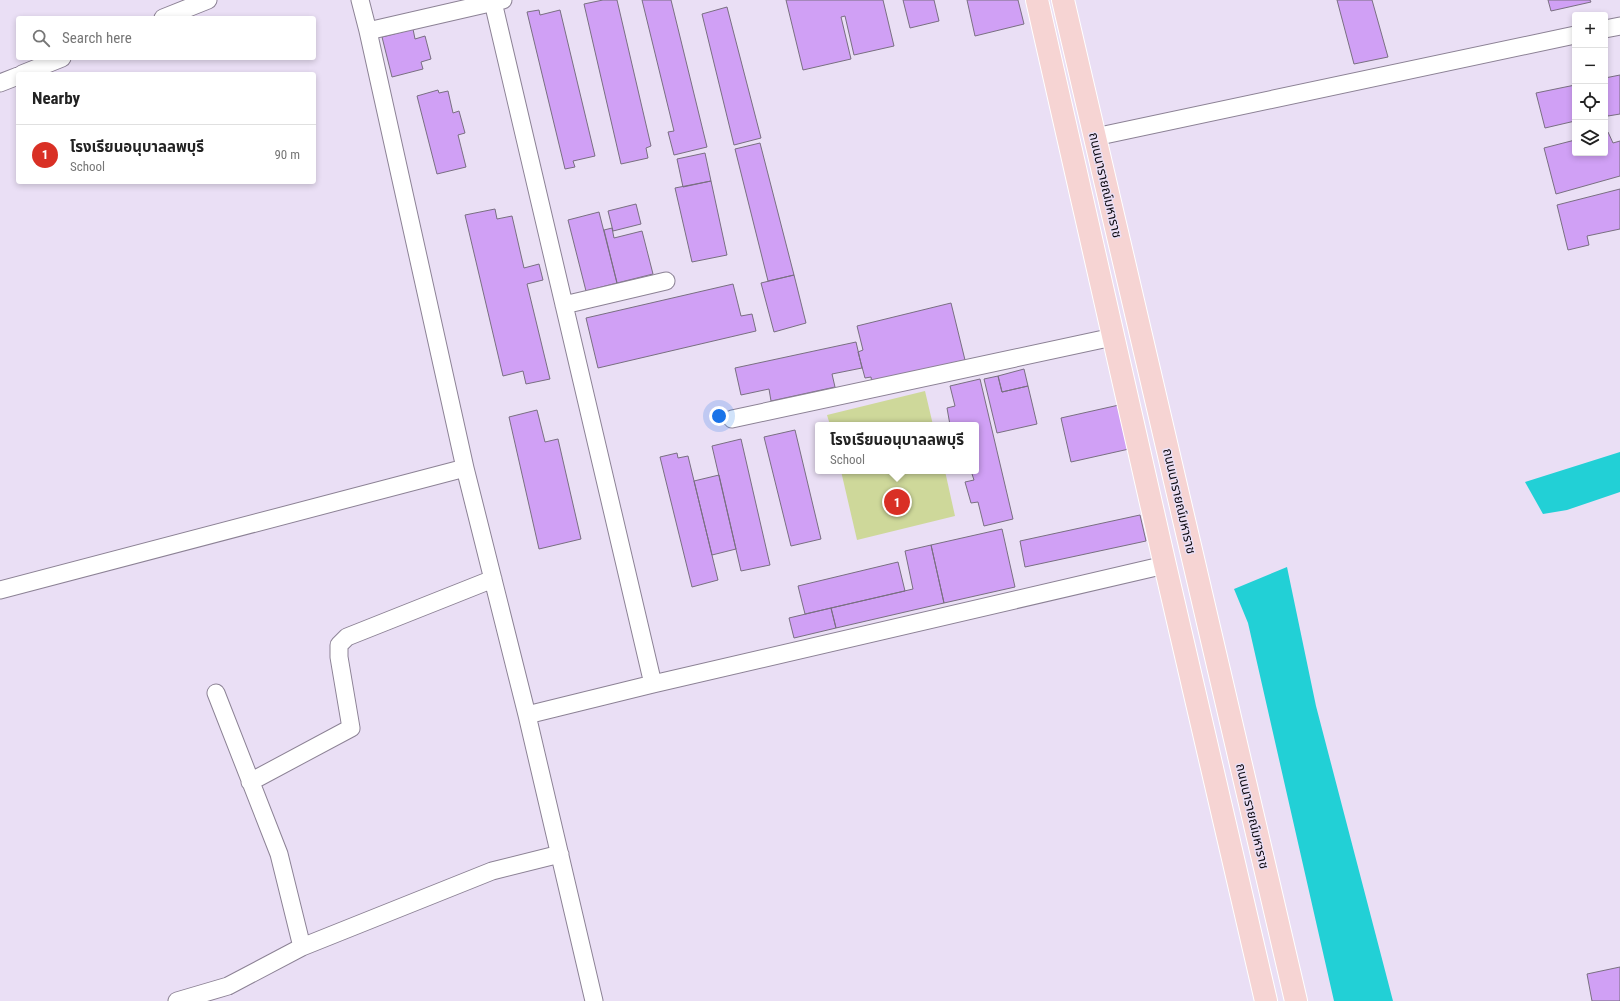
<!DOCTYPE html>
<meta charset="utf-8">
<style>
:root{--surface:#fff;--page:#f6f6f6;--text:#222;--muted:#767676;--line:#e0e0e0;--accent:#d93025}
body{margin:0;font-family:"Roboto Condensed","Noto Sans Thai",sans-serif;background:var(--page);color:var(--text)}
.controls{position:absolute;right:12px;top:12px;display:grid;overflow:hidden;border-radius:4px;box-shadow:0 2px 6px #0003}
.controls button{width:36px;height:36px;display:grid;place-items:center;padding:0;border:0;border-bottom:1px solid var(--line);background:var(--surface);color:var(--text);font:20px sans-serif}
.you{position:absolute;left:719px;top:416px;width:14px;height:14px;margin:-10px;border:3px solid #fff;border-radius:50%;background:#1a73e8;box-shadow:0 0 0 6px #1a73e833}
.badge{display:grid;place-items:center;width:26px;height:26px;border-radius:50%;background:var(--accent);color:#fff;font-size:13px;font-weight:700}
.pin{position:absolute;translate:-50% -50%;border:2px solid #fff;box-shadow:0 1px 4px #0006}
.popup{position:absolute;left:815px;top:422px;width:164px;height:52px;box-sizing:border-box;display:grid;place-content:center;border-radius:4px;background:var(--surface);filter:drop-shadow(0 1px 3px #0005);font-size:13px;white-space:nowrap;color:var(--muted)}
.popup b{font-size:15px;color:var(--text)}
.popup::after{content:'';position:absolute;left:50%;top:100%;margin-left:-8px;border:8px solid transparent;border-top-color:var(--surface)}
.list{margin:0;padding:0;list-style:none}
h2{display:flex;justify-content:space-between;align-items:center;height:52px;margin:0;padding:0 16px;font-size:17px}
h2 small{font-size:13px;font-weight:400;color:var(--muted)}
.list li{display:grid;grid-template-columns:26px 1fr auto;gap:12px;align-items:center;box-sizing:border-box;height:60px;padding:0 16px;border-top:1px solid var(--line)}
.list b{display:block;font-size:15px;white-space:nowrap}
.list p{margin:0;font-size:13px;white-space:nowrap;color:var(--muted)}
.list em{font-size:13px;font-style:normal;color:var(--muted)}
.icon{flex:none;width:22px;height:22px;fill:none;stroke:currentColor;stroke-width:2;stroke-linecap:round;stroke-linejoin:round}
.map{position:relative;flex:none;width:1620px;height:1001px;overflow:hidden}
.search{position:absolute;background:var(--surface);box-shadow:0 2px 6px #0003;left:16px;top:16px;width:300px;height:44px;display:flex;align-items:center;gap:10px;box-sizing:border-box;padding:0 14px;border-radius:4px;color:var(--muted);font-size:15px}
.panel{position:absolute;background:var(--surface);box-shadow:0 2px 6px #0003;left:16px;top:72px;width:300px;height:112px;border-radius:4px}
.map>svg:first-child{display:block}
.green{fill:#ced89a}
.water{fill:#22d0d6}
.building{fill:#d0a0f5;stroke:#796f81}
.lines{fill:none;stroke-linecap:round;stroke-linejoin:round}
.minor-casing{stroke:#8c8295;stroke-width:19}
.major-casing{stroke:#fff;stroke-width:24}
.minor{stroke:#fff;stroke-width:17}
.major{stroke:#f6d4d3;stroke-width:22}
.labels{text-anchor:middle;stroke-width:3;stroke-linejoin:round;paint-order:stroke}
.street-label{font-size:13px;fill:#0d0a11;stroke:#eadff5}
</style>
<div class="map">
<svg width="1620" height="1001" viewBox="0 0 1620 1001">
<rect width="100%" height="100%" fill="#eadff5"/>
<path class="green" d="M925,391L933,425H830L827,415Z
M841,471H945L955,516L857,540Z"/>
<path class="water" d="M1620,452V492L1567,510L1543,514L1525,482Z
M1287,567L1316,706L1393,1001H1334L1248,623L1234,589Z"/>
<path class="building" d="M603,0H617L651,146L646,148L648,158L621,164L584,4Z
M642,0H671L707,147L674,155L668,132L674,131Z
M786,0H883L894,46L854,55L845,16L841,17L851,59L803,70Z
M903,0H934L939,21L910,28Z
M967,0H1018L1024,24L975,36Z
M1337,0H1372L1388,57L1354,64Z
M1548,0H1590L1591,2L1551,11Z
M727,7L761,138L734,145L702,14Z
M539,10L540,15L560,10L595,156L573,161L575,167L565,169L527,12Z
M413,29L415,39L425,36L431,59L421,62L423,69L392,77L382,37Z
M1620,75V114L1608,116L1605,106V78Z
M1575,85V121L1545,128L1536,93Z
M438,90L439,93L448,91L453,113L459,111L465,133L458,135L466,167L437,174L417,96Z
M1608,132L1613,143L1620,141V176L1556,194L1544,148L1575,140V153H1605V133Z
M760,143L794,275L768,281L735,149Z
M705,153L711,181L683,187L677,159Z
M711,181L727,255L692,262L675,188Z
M1620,189V229L1587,236L1589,245L1568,250L1557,205Z
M636,204L641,224L613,231L608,211Z
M495,209L497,219L512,216L524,268L539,264L543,280L527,284L550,379L526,384L523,371L503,376L465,215Z
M599,212L617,283L586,291L568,220Z
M612,228L614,238L642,231L653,274L617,283L604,230Z
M794,275L806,323L774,332L761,283Z
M733,284L741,316L752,314L756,331L598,368L586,318Z
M951,303L965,360L872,383L871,377L865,378L858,352L863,350L857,326Z
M856,342L862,368L832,374L835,387L771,401L769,389L741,395L735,368Z
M1024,369L1028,386L1002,392L998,376Z
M998,376L1002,392L1028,386L1037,424L997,433L984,379Z
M980,379L1013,519L984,526L978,502L971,503L965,482L974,480L971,471H976V425H950L947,408L955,406L950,386Z
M1119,405L1129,449L1071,462L1061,418Z
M537,410L545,442L558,439L581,539L539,549L509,417Z
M795,430L821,539L791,546L764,437Z
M741,439L770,565L741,571L712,446Z
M677,453L678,458L688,456L718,580L692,587L660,457Z
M719,475L736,549L712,555L694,481Z
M1140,515L1146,541L1025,567L1020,541Z
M1002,529L1015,587L944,603L931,545Z
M931,545L944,603L836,628L831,608L913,589L905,551Z
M898,562L905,591L805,614L798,586Z
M831,608L836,628L794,638L789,618Z
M1620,967V1001H1592L1587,974Z"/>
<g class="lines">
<g class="minor-casing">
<path id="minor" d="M360,0L368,31L465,468L527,715L594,1001
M493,2L653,684
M163,18L208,0
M1605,29L1620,26
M368,31L503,0
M22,74L62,58
M0,83L18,76
M1095,137L1575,35
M564,305L666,281
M732,419L1113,337
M0,590L465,468
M216,693L279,854L302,947
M527,715L653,684L1165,565
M250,782L351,728L339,657V645L347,637L493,579
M177,1001L228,986L302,947L492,871L560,854"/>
</g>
<g class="major-casing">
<path id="major" d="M1037,0L1165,565L1266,1001
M1063,0L1296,1001"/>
</g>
<use href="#minor" class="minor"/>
<use href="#major" class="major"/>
</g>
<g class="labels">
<g class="street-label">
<text transform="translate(1106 185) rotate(77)" y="5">ถนนนารายณ์มหาราช</text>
<text transform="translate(1180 501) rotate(77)" y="5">ถนนนารายณ์มหาราช</text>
<text transform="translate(1253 816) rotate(77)" y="5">ถนนนารายณ์มหาราช</text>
</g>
</g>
</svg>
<div class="controls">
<button>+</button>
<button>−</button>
<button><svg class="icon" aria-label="locate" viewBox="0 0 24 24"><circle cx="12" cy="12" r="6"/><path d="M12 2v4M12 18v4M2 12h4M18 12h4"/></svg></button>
<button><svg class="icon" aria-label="layers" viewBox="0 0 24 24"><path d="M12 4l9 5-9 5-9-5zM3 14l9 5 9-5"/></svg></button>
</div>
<div class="you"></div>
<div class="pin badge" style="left:897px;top:502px">1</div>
<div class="popup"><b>โรงเรียนอนุบาลลพบุรี</b>School</div>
<div class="search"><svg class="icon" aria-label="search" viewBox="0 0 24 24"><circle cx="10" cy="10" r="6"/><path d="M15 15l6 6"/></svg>Search here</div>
<section class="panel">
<h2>Nearby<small></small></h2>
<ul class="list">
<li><span class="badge">1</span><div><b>โรงเรียนอนุบาลลพบุรี</b><p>School</p></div><em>90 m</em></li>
</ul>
</section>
</div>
